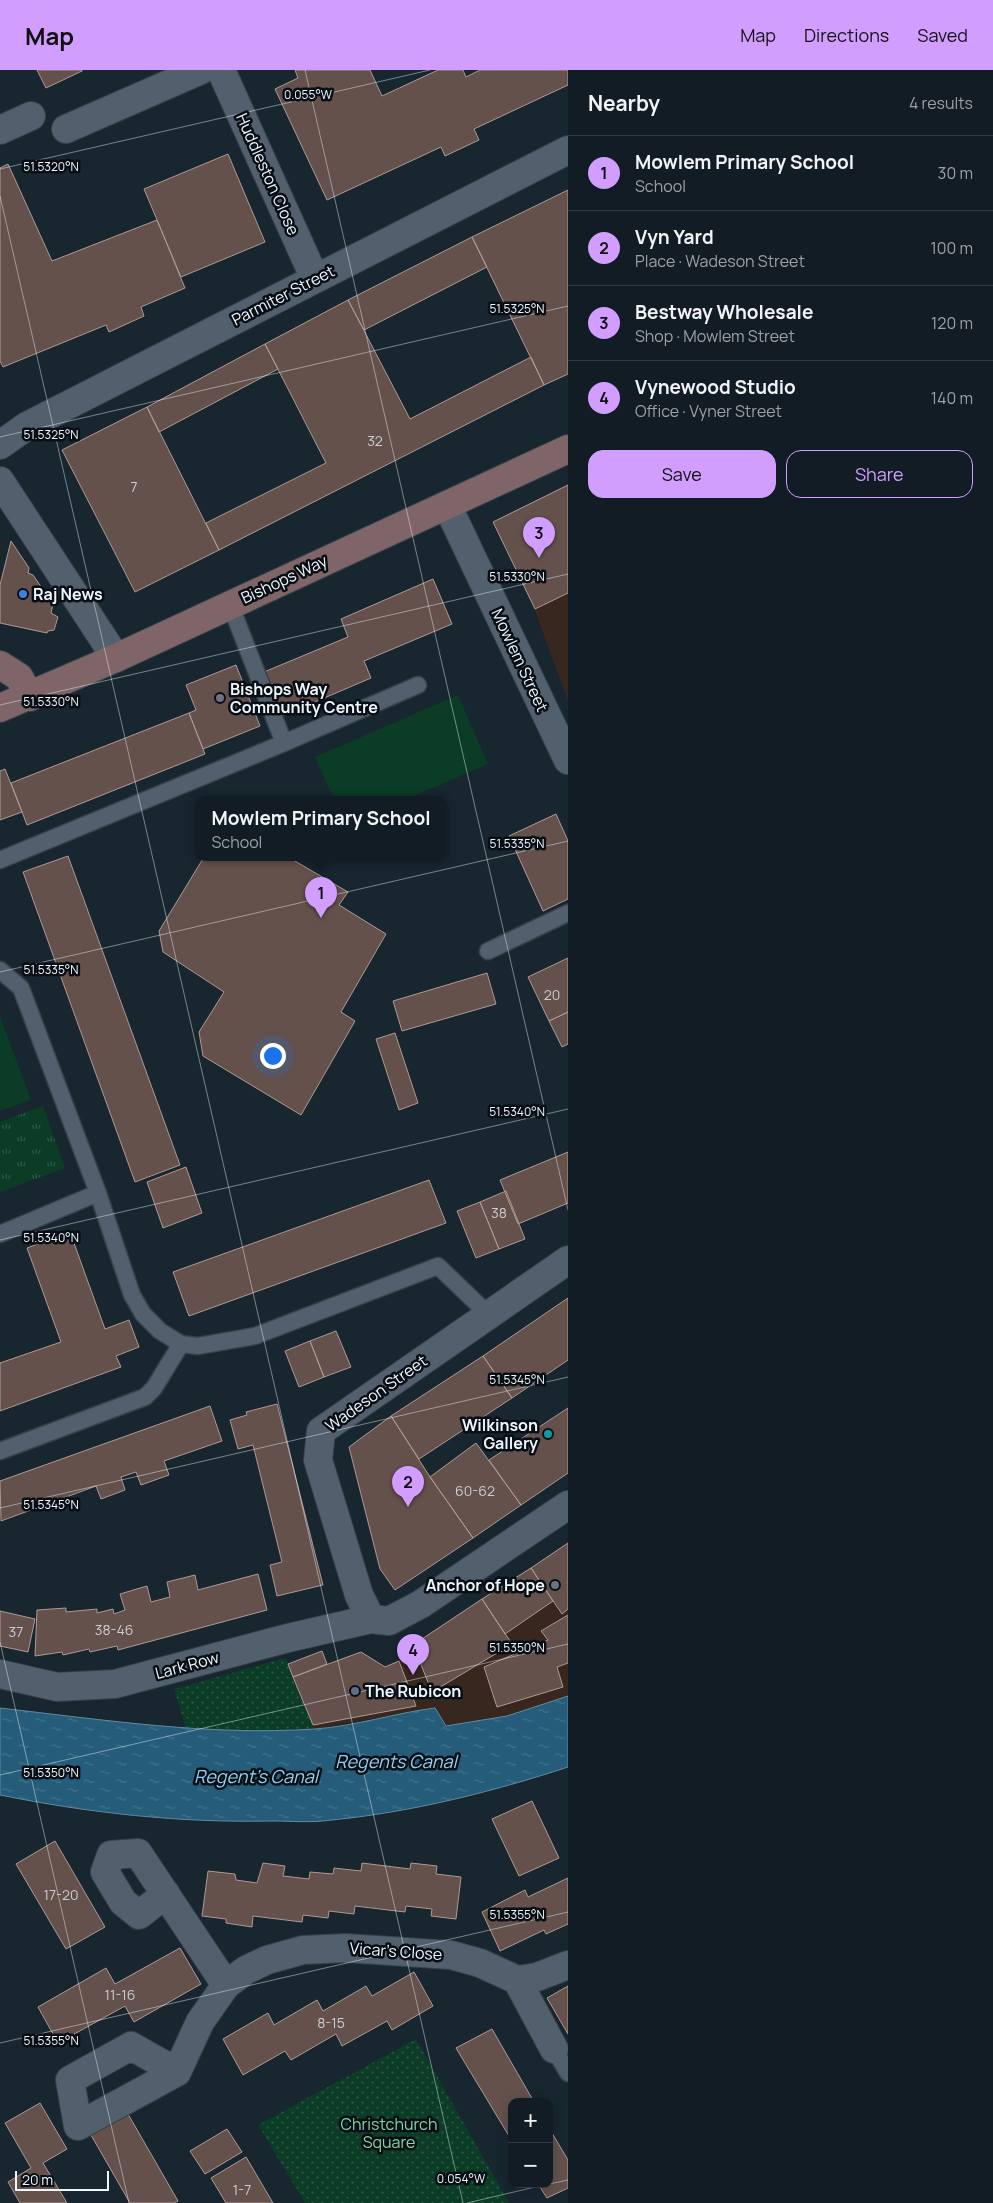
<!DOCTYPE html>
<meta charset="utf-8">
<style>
:root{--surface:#121c24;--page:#1f2931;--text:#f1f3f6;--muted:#9ca1a6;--line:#313a41;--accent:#d19dfe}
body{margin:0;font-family:Manrope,sans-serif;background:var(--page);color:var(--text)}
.controls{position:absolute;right:15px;bottom:15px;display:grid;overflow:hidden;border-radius:10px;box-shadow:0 2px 12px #0003}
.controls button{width:45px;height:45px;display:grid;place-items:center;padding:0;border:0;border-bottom:1px solid var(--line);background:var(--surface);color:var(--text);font:25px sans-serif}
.scale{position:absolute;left:15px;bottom:12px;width:94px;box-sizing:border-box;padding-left:5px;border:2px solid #edf6fd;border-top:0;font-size:14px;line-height:18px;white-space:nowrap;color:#edf6fd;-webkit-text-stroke:4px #080e13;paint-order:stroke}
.you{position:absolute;left:272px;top:985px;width:18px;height:18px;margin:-12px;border:4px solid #fff;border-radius:50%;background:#1a73e8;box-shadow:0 0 0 8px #1a73e833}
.badge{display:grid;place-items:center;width:32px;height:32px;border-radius:50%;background:var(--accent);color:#111;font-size:16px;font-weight:700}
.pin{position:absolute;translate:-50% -41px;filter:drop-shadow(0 1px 2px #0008)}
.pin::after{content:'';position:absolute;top:26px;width:18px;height:15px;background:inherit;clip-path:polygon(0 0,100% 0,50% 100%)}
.popup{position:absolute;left:195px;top:726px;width:252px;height:65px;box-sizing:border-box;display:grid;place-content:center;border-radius:10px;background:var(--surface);filter:drop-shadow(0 1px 4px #0005);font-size:16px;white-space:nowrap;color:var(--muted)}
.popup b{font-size:19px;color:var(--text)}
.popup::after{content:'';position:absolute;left:50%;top:100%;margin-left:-10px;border:10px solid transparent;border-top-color:var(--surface)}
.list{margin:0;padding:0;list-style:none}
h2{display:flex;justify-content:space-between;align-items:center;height:65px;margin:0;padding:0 20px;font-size:21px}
h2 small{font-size:16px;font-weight:400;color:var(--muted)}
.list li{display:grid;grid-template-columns:32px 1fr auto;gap:15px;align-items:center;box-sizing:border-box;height:75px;padding:0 20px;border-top:1px solid var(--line)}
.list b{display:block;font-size:19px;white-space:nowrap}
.list p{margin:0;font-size:16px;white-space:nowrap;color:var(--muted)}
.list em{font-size:16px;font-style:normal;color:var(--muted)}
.actions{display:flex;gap:10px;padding:15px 20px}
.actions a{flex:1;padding:11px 0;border:1px solid var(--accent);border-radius:15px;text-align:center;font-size:18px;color:var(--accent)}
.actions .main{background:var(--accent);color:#111}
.map{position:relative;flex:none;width:568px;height:2133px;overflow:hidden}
header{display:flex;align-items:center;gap:30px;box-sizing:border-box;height:70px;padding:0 25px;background:var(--accent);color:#111}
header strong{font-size:24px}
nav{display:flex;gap:28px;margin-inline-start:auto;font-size:18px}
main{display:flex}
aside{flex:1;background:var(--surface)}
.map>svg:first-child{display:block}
.commercial{fill:#38271f}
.grass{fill:#0b3c26}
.park{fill:url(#park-tufts)}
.garden{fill:url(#garden-dots)}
.water{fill:url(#water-ripples);stroke:#618aa1}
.building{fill:#64514c;stroke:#af9993}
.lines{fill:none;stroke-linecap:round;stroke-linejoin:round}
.lane-casing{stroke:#37414a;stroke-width:19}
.street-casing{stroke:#37414a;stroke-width:30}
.secondary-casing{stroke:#37414a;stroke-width:30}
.lane{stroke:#51606c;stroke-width:16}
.street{stroke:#51606c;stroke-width:28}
.secondary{stroke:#7f6468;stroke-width:28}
.ticks{fill:none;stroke:#edf6fd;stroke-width:1;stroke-opacity:0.45}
.shop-dot{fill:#3f7fe0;stroke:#080e13;stroke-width:2}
.worship-dot{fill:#6b7280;stroke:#080e13;stroke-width:2}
.culture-dot{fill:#0f9aa8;stroke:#080e13;stroke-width:2}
.service-dot{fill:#5c6f8a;stroke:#080e13;stroke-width:2}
.labels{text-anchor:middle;stroke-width:5;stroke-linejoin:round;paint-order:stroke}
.number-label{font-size:14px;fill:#cbcdd1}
.street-label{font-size:16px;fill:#edf6fd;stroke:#080e13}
.poi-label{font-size:16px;font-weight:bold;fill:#edf6fd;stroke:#080e13;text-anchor:start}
.park-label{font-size:16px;fill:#81d5a8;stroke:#080e13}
.water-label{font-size:18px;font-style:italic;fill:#90d0f5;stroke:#080e13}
.ticks-label{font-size:12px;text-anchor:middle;fill:#edf6fd;stroke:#080e13;stroke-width:5;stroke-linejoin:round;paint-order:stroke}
</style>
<header>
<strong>Map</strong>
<nav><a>Map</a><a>Directions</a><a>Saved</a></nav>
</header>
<main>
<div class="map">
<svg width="568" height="2133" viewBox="0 0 568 2133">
<defs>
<pattern id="park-tufts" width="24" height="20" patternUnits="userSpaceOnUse" patternTransform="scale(1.25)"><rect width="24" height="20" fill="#0b3c26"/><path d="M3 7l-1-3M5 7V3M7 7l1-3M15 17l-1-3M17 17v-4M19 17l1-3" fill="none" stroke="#2f5946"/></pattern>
<pattern id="garden-dots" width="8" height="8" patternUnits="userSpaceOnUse" patternTransform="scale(1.25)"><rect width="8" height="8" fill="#0b3c26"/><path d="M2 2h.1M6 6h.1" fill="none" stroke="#2f5946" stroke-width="1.8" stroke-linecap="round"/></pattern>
<pattern id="water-ripples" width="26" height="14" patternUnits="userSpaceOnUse" patternTransform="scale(1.25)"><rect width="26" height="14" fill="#255c79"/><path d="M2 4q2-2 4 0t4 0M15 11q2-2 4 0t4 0" fill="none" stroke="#45748d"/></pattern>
</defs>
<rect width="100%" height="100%" fill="#182630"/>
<path class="commercial" d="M568,417V631L502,451Z
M531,1498L561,1543L568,1539V1626L507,1646L446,1656L435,1638L314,1659L293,1607L361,1582L385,1597L399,1591L397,1585Z"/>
<path class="grass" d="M458,625L488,694L407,729H334L315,687Z
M0,946L31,1030L0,1041Z"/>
<path class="park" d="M43,1036L65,1098L0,1122V1052Z"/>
<path class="garden" d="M286,1588L314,1659L269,1662L186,1659L174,1619Z
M416,1969L509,2133H305L258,2055Z"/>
<path class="water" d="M568,1626V1697C492,1722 412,1742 332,1750C312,1753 291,1751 271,1751C180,1753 89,1743 0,1725V1638C105,1650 210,1666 315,1659C356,1656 395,1643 435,1638L446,1656L507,1646Z"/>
<path class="building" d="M37,0H82V1L46,18Z
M295,0H370L382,26L438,0H463L466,7L480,0H568V15L474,59L479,70L445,86L441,77L327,130L275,19L298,8Z
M228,84L265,172L181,207L144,119Z
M8,94L52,191L157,150L185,218L141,237L144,246L109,262L106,255L3,297L0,291V98Z
M568,120V304L544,315L472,167Z
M472,167L487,197L364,260L348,230Z
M348,230L410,349L531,287L544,315L219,480L206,453L326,393L265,274Z
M265,274L278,299L159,362L147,337Z
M147,337L219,480L135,522L62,380Z
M568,415V523L535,539L493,452Z
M11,471L29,498L28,503L33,505L53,534L51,543L58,547L54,560L48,561L47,563L0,553V515Z
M433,509L452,554L364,591L371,608L282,646L264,602L348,567L341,549Z
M236,595L260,656L203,679L189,643L196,640L186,615Z
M189,643L205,684L27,755L11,713Z
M5,699L22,742L0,750V701Z
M556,744L568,771V829L543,841L509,766Z
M68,786L180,1095L135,1112L23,802Z
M204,787H288L348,822L339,835L386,864L341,942L355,951L301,1045L203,986L199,962L224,922L163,882L159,861Z
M568,888V942L549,951L528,907Z
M487,903L496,934L402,961L393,931Z
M568,942V974L562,977L549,951Z
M395,963L418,1033L399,1040L376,969Z
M568,1082V1133L518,1154L500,1110Z
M186,1097L202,1143L163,1158L147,1112Z
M429,1110L446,1153L189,1246L173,1202Z
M506,1121L525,1169L499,1179L480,1132Z
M480,1132L499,1179L476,1188L457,1141Z
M70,1162L105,1259L129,1250L139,1277L116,1286L121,1297L0,1341V1293L61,1272L27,1178Z
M568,1228V1290L512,1328L483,1286Z
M336,1261L351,1297L324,1307L310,1271Z
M310,1271L324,1307L299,1317L285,1281Z
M483,1286L512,1328L419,1389L391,1346Z
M277,1334L323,1515L277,1526L270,1495L282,1492L253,1375L238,1379L230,1350L247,1345L246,1342Z
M210,1336L222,1371L164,1391L169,1405L141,1415L136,1402L121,1407L125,1420L101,1429L96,1416L1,1451L0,1411Z
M568,1338V1403L521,1435L489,1390Z
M391,1346L430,1407L473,1468L395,1520L380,1499L349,1377Z
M476,1373L521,1435L473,1468L430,1407Z
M568,1473V1539L562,1544L531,1498Z
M531,1498L553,1531L505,1564L482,1529Z
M258,1504L267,1540L118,1580L117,1576L90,1582L89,1579L63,1585L62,1582L35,1586L37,1540L66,1538V1542L97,1539V1543L113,1539L114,1544L125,1540L120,1524L147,1516L151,1532L170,1527L167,1512L195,1505L198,1520Z
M482,1529L512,1574L432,1622L413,1575Z
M0,1541L35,1549L28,1582L0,1576Z
M568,1545V1593L557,1597L563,1617L497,1637L484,1597L548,1570L541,1561Z
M322,1581L327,1594L293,1607L288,1594Z
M361,1582L385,1597L399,1591L416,1636L313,1655L293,1607Z
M532,1731L559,1788L519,1806L492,1749Z
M55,1771L105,1857L66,1879L16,1794Z
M263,1793L285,1796L283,1806L309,1809L310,1802L333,1804L334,1798L361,1801L362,1793L410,1799L411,1793L437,1796L436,1804L461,1807L456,1849L431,1846L432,1839L406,1836L405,1842L355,1836L354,1844L329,1841L328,1848L303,1845L302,1852L253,1846L252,1857L226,1853V1849L202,1846L208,1801L235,1804L236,1810L257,1813Z
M568,1808V1854L546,1864L544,1860L500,1881L482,1842L525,1820L528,1827Z
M180,1878L201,1914L134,1952L125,1936L58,1973L38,1937L106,1898L115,1914Z
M414,1902L433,1936L392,1960L387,1951L342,1976L336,1964L291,1990L285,1981L243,2005L223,1969L268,1943L274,1955L317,1930L323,1941L366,1916L372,1926Z
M568,1916V1964L547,1928Z
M492,1959L534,2032H512V2071L456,1978Z
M40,2033L67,2079L43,2093L67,2133H20L8,2112L31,2098L5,2053Z
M128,2044L178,2131L174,2133H130L91,2065Z
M549,2058L568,2090V2118L547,2128L538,2114H549Z
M227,2059L242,2082L205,2104L190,2081Z
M246,2087L273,2133H226L211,2108Z"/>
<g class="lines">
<g class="lane-casing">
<path id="lane" d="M230,534L284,673
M0,790L284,673L418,615
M488,881L568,843
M0,900L21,918L98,1123L132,1225L143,1244L160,1261L181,1274
M0,1164L98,1123
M0,1381L145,1327L154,1318L181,1274L198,1276L255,1266L438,1196L488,1244
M554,1979L568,2003"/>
</g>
<g class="street-casing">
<path id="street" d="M221,0L315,209
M66,59L201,0
M0,60L31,46
M0,375L27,356L568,80
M0,411L116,588
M447,435L568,690
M371,1549L359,1525L318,1390L321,1361L568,1190
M0,1604L57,1617L115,1614L288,1568L371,1549L389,1551L421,1534L568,1435
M166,1824L139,1845L123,1832L105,1802L111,1785L138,1783L226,1915
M517,1910L554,1979
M177,2002L131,1976L70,2010L78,2056L177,2002L200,1952L226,1915L246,1900L267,1890L303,1880L346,1878L451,1885L480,1893L517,1910L537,1907L568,1895"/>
</g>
<g class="secondary-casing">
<path id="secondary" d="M0,595L19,607L30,627
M0,638L116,588L568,379"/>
</g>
<use href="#lane" class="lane"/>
<use href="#street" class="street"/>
<use href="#secondary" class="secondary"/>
</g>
<path class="ticks" d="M305,0L568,1140M0,99L430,0M0,126L463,2133M0,367L568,236M0,635L568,504M0,902L568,771M0,1170L568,1039M0,1438L568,1307M0,1572L129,2133M0,1705L568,1574M0,1973L568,1842M549,2114L568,2110M467,2133L548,2114"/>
<circle class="shop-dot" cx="23" cy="524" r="5"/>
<g class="worship-dot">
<circle cx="220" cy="628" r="5"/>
<circle cx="555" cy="1515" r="5"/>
</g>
<circle class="culture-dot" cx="548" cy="1364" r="5"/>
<circle class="service-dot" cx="355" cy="1621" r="5"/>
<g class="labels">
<g class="number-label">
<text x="375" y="376">32</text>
<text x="134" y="422">7</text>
<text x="552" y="930">20</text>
<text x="499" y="1148">38</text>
<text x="475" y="1426">60-62</text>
<text x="114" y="1565">38-46</text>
<text x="16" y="1567">37</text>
<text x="61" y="1830">17-20</text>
<text x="120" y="1930">11-16</text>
<text x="331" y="1958">8-15</text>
<text x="242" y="2125">1-7</text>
</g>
<g class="street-label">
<text transform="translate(268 104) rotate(66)" y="6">Huddleston Close</text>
<text transform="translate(283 225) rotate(-27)" y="6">Parmiter Street</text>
<text transform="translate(284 509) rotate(-25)" y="6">Bishops Way</text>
<text transform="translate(520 590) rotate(65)" y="6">Mowlem Street</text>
<text transform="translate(376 1323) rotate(-35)" y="6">Wadeson Street</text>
<text transform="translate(187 1595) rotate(-15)" y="6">Lark Row</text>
<text transform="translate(396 1881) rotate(4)" y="6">Vicar's Close</text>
</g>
<g class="poi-label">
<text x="33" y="530">Raj News</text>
<text x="230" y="625">Bishops Way<tspan x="230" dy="18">Community Centre</tspan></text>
<text x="538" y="1361" text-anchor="end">Wilkinson<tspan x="538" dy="18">Gallery</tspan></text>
<text x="545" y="1521" text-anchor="end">Anchor of Hope</text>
<text x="365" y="1627">The Rubicon</text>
</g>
<g class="park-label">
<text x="389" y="2060">Christchurch<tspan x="389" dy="18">Square</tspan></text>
</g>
<g class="water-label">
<text x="396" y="1698">Regents Canal</text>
<text x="256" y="1713">Regent's Canal</text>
</g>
</g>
<g class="ticks-label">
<text x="308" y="29">0.055°W</text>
<text x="51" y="101">51.5320°N</text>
<text x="517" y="243">51.5325°N</text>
<text x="51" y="369">51.5325°N</text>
<text x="517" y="511">51.5330°N</text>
<text x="51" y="636">51.5330°N</text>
<text x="517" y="778">51.5335°N</text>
<text x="51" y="904">51.5335°N</text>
<text x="517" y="1046">51.5340°N</text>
<text x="51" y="1172">51.5340°N</text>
<text x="517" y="1314">51.5345°N</text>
<text x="51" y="1439">51.5345°N</text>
<text x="517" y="1582">51.5350°N</text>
<text x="51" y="1707">51.5350°N</text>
<text x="517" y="1849">51.5355°N</text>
<text x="51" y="1975">51.5355°N</text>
<text x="461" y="2113">0.054°W</text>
</g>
</svg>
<div class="controls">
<button>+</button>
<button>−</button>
</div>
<div class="scale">20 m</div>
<div class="you"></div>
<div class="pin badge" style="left:321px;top:848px">1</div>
<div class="popup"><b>Mowlem Primary School</b>School</div>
<div class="pin badge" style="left:408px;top:1437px">2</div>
<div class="pin badge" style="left:539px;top:488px">3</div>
<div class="pin badge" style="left:413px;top:1605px">4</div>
</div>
<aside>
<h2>Nearby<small>4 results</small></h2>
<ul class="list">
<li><span class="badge">1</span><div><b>Mowlem Primary School</b><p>School</p></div><em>30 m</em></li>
<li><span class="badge">2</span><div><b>Vyn Yard</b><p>Place · Wadeson Street</p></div><em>100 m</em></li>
<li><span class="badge">3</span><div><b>Bestway Wholesale</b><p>Shop · Mowlem Street</p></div><em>120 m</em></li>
<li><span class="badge">4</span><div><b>Vynewood Studio</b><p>Office · Vyner Street</p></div><em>140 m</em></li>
</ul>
<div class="actions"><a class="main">Save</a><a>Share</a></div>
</aside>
</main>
